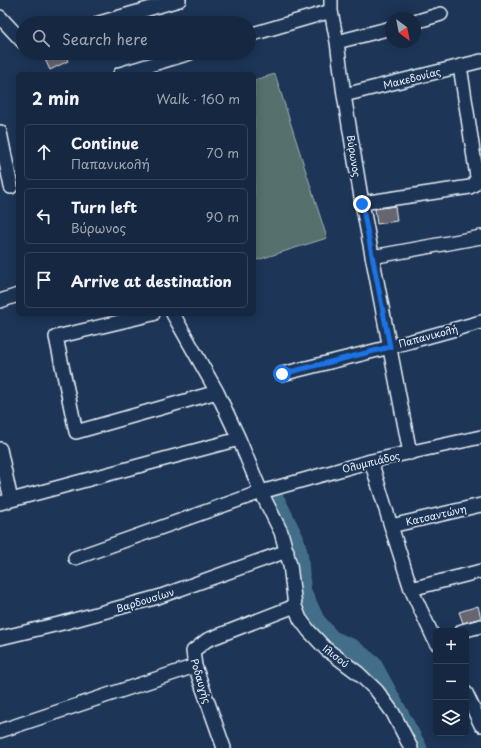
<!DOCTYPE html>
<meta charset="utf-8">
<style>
:root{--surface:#162841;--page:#1f3048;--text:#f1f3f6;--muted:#9ea6b1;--line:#35445a}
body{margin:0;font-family:"Playpen Sans",sans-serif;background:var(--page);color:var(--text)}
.controls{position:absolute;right:12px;bottom:12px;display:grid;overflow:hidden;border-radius:6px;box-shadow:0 2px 10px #0003}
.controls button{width:36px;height:36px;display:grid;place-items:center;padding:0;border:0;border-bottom:1px solid var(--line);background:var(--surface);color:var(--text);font:20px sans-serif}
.compass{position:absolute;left:385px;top:12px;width:36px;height:36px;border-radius:50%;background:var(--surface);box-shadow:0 2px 10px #0003;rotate:148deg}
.stop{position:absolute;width:12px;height:12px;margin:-9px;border:3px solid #1a73e8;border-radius:50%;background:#fff}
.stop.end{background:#1a73e8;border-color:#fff;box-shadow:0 1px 4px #0008}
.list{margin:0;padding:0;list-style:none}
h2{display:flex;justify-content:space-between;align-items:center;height:52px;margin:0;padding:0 16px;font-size:17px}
h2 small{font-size:13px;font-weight:400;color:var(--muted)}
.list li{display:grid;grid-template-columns:26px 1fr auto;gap:12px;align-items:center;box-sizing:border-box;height:56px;margin:0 8px 8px;padding:0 8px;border:1px solid var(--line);border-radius:6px}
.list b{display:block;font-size:15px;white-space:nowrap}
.list p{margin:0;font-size:13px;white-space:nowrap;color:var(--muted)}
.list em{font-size:13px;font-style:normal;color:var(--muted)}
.icon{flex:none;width:22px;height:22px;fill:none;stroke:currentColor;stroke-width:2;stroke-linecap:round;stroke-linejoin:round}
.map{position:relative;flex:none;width:481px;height:748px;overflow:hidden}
.search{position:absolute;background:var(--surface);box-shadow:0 2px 10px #0003;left:16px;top:16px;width:240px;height:44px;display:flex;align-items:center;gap:10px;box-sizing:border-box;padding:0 14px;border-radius:22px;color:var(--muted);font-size:15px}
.panel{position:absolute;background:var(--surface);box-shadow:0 2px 10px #0003;left:16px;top:72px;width:240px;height:244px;border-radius:6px}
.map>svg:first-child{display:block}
.green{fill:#56706d;stroke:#9fb0b2}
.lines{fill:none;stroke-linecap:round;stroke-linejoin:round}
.river{stroke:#436e89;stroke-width:20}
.building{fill:#666570;stroke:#e8f1f8}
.minor-casing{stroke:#e8f1f8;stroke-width:16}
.minor{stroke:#1d3557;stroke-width:13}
.route{stroke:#1a73e8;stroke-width:5}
.labels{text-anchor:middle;stroke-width:4;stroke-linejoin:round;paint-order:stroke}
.street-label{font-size:10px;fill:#e8f1f8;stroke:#1d3557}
</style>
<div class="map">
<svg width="481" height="748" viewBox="0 0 481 748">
<rect width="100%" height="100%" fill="#1d3557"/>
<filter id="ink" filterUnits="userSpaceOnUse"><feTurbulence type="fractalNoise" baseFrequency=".025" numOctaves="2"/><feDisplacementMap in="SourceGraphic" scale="8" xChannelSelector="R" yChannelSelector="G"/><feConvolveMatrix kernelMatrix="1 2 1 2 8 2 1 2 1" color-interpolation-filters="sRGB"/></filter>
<g filter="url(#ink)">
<path class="green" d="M275,74L327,238L254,261V80Z"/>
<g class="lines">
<path class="river" d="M276,502L294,539L298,555L301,591L315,621L331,640L352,649L372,665L417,748"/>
</g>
<path class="building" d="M42,53H64L68,61L50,70Z
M395,206L397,221L377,224L375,209Z
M478,606L481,618L463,623L459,612Z"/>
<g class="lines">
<g class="minor-casing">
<path id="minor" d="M331,0V11L337,42L344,95L362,203L410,453
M0,17L23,42
M415,22L441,14
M99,23L179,0
M249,35L331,11
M337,42L391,28
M120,74L190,53
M344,95L481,61
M0,132L11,187
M362,203L470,187L475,184L477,177L460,66
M372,257L481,237
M0,301L18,295
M153,314L56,337L76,432L217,392
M173,314L217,392L239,439L261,492L281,532L290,565L295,606L300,619L309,631L326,649L358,673L377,691L393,713L411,748
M282,374L390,347L481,322
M0,449L11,500
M371,461L391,526L411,589L436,643
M0,503L239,439
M391,526L481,505
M75,558L261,492L371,461L481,437
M411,589L481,571
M462,631L481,626
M0,638L63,623L158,597L287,551
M466,693L481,725
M0,731L195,666
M224,748L195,666L193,651L207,640L295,606"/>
</g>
<use href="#minor" class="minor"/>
</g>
</g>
<g class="lines" filter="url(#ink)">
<path class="route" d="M282,374L390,347L362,204"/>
</g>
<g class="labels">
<g class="street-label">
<text transform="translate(412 78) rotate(-14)" y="4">Μακεδονίας</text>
<text transform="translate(354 156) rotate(81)" y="4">Βύρωνος</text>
<text transform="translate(428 336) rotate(-15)" y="4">Παπανικολή</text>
<text transform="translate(371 462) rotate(-14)" y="4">Ολυμπιάδος</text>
<text transform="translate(436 515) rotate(-13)" y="4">Κατσαντώνη</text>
<text transform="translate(145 600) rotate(-17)" y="4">Βαρδουσίων</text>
<text transform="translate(336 656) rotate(38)" y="4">Ιλισού</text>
<text transform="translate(201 681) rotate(73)" y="4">Ροδαυγής</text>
</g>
</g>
</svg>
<div class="controls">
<button>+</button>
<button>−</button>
<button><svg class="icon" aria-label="layers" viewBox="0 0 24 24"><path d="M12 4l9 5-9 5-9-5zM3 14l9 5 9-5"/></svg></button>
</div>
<svg class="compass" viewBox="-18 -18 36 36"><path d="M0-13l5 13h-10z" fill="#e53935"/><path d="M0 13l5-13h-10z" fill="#9ea6b1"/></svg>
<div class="stop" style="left:282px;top:374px"></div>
<div class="stop end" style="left:362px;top:204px"></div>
<div class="search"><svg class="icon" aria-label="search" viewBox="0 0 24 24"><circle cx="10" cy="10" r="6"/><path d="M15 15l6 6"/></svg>Search here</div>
<section class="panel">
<h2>2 min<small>Walk · 160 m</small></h2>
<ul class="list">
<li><svg class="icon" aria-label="ahead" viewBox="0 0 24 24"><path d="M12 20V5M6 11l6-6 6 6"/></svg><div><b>Continue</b><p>Παπανικολή</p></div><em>70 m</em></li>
<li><svg class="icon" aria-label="left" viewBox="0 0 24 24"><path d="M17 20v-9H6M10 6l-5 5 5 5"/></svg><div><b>Turn left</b><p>Βύρωνος</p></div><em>90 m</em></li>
<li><svg class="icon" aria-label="arrive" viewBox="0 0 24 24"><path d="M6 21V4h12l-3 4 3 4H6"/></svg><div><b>Arrive at destination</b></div></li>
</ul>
</section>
</div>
